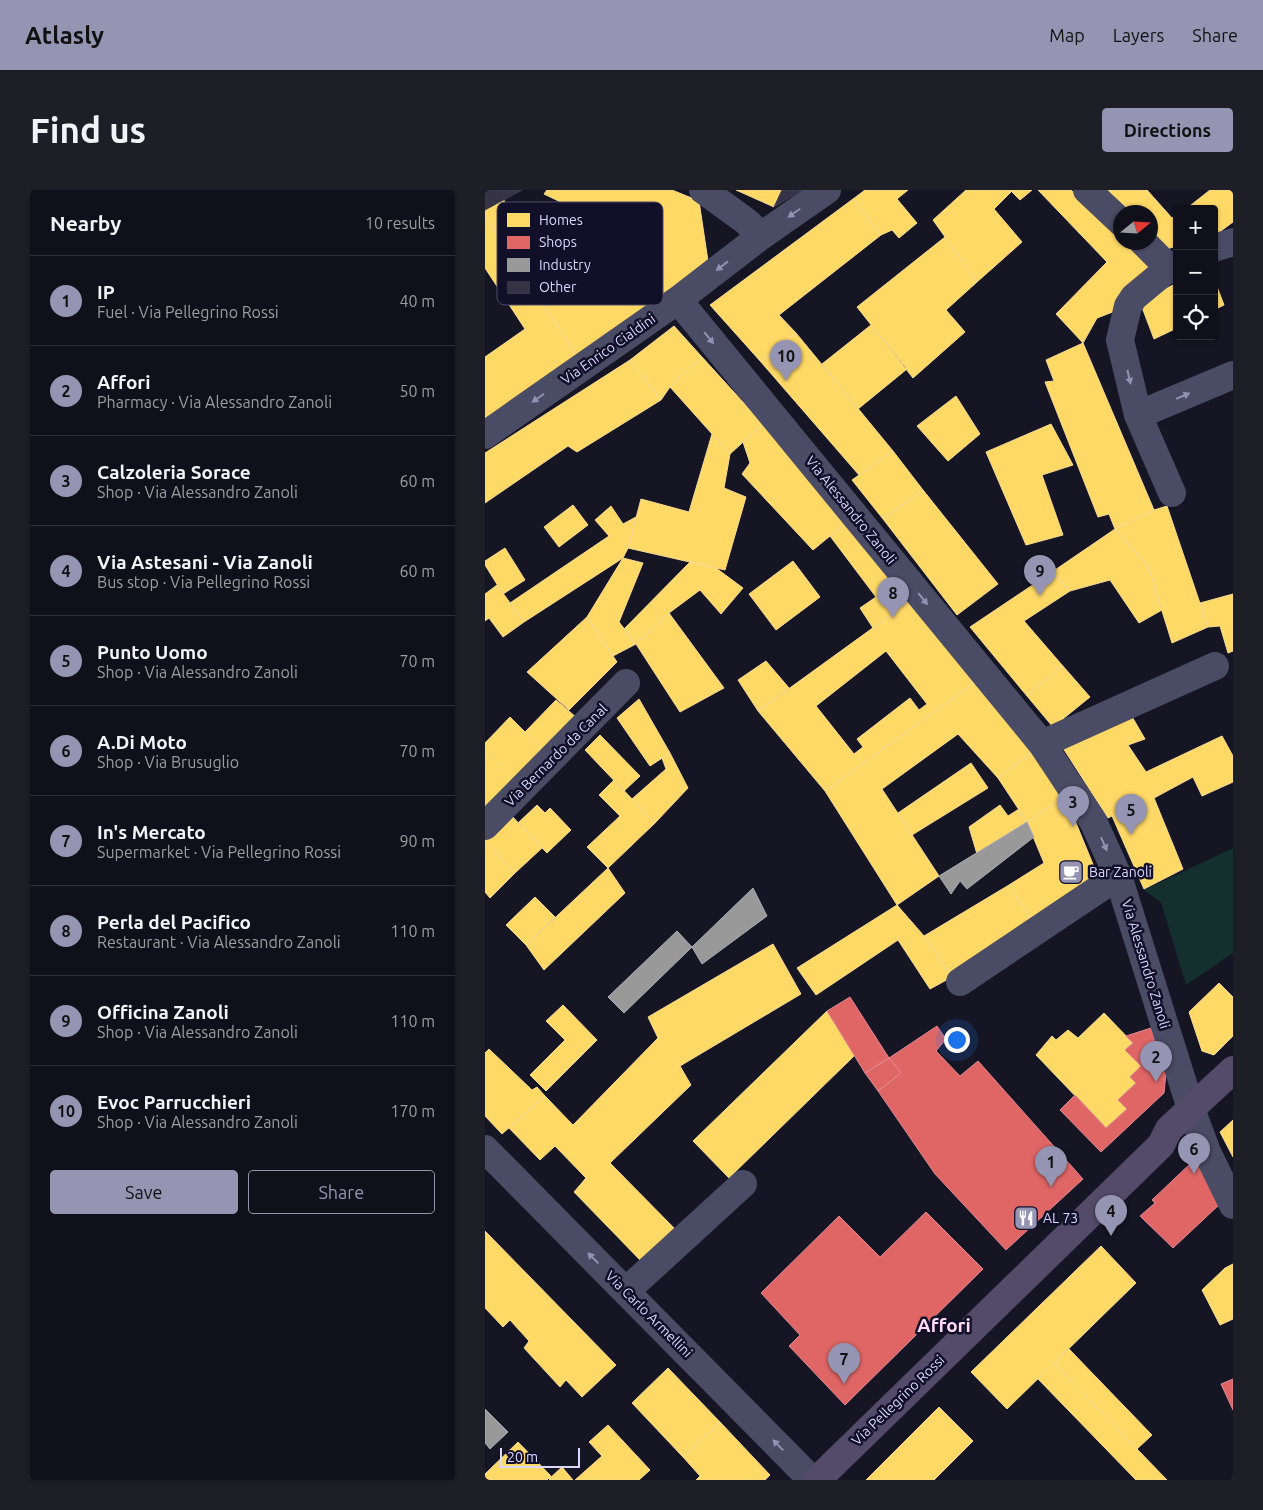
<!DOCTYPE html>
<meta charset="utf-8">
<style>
:root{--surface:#10101a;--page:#1e1e27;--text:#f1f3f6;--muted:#9c9da2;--line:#303039;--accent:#9594b2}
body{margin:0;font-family:Ubuntu,sans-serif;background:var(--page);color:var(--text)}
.controls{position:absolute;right:15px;top:15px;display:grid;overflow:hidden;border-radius:5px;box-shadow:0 1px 4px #0004}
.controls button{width:45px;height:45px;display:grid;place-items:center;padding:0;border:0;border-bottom:1px solid var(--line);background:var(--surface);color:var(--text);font:25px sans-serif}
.compass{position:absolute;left:628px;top:15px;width:45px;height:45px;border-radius:50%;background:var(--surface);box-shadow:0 1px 4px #0004;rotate:72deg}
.scale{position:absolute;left:15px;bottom:12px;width:80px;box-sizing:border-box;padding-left:5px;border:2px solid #dad8ff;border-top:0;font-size:14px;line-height:18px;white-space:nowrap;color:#dad8ff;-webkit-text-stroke:4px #120f29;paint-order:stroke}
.you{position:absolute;left:471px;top:849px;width:18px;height:18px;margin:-12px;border:4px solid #fff;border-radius:50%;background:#1a73e8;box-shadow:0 0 0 8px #1a73e833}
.badge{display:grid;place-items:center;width:32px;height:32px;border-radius:50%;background:var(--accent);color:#111;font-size:16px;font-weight:700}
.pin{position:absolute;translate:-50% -41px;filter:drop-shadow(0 1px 2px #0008)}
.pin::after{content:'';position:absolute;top:26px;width:18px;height:15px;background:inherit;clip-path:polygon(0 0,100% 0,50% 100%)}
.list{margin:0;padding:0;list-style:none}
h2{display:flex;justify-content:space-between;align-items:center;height:65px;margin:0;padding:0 20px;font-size:21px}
h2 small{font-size:16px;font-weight:400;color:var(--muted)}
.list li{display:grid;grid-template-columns:32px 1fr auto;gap:15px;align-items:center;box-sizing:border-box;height:90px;padding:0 20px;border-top:1px solid var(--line)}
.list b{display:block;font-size:19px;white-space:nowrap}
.list p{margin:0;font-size:16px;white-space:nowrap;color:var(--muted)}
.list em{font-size:16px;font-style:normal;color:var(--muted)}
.actions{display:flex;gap:10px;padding:15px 20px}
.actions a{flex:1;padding:11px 0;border:1px solid var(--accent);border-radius:5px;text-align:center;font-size:18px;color:var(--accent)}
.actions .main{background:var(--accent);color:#111}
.icon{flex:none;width:28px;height:28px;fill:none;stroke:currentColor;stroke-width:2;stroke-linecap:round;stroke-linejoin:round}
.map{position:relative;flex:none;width:748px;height:1290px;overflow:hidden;border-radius:5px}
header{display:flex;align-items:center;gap:30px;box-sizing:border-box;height:70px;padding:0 25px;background:var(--accent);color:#111}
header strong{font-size:24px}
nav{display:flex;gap:28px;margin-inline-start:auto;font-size:18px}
.intro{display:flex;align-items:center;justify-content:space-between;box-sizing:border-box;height:120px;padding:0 30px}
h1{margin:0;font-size:35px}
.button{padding:12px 22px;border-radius:5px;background:var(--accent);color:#111;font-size:18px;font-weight:700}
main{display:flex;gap:30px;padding:0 30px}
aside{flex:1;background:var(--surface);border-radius:5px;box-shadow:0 1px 4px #0004}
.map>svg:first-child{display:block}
.green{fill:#13302f}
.homes{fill:#ffd966;stroke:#f4d994;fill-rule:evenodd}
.shops{fill:#e06666;stroke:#de8894}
.industry{fill:#999;stroke:#acacb8}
.building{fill:#353345;stroke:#434057}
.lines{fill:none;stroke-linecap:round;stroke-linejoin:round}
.minor{stroke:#4a4b64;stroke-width:28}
.major{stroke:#534b69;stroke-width:28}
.oneway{fill:#9292b2}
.labels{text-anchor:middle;stroke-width:5;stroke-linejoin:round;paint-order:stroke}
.street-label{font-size:14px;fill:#dad8ff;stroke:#120f29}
.poi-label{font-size:14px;fill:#dad8ff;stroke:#120f29;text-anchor:start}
.district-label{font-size:19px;font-weight:bold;fill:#ffdaf3;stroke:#120f29}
.key{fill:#120f29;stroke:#4e4b69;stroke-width:1}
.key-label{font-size:14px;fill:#dad8ff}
</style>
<header>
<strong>Atlasly</strong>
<nav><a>Map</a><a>Layers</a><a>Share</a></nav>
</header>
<div class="intro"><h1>Find us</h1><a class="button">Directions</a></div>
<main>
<aside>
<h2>Nearby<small>10 results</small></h2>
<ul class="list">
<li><span class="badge">1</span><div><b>IP</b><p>Fuel · Via Pellegrino Rossi</p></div><em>40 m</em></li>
<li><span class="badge">2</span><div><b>Affori</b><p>Pharmacy · Via Alessandro Zanoli</p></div><em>50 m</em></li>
<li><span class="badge">3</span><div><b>Calzoleria Sorace</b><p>Shop · Via Alessandro Zanoli</p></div><em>60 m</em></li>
<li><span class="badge">4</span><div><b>Via Astesani - Via Zanoli</b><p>Bus stop · Via Pellegrino Rossi</p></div><em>60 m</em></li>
<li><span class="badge">5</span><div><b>Punto Uomo</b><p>Shop · Via Alessandro Zanoli</p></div><em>70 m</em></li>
<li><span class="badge">6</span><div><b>A.Di Moto</b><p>Shop · Via Brusuglio</p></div><em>70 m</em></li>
<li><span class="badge">7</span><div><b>In's Mercato</b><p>Supermarket · Via Pellegrino Rossi</p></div><em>90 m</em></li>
<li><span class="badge">8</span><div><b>Perla del Pacifico</b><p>Restaurant · Via Alessandro Zanoli</p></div><em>110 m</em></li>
<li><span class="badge">9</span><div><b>Officina Zanoli</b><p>Shop · Via Alessandro Zanoli</p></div><em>110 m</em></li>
<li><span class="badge">10</span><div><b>Evoc Parrucchieri</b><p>Shop · Via Alessandro Zanoli</p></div><em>170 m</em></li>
</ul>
<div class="actions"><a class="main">Save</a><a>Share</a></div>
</aside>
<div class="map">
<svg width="748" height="1290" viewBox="0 0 748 1290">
<rect width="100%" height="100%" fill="#161523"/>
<path class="green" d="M748,658V763L701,795L676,712L659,700Z"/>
<path class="homes" d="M62,0H187L214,11L223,71L94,169L0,26V20L18,9L87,111L172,50L170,44L87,12L84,16L59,4Z
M251,0H297L289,17Z
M380,0H423L412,9L432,33L414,48L407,40L396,45L368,9Z
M481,0H525L526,2L509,19L537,52L492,92L448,30Z
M525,0H547L535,10Z
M553,0H586L636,48V52H641L665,76L638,118L612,128L598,153L571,124L622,72Z
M616,0H662L687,28L692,25V56L675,61L666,51V22H638Z
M725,0H748V32L729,46V19H701Z
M368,9L396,45L294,125L311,143L276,172L225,115Z
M0,26L94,169L0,234V167L40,139L0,78Z
M460,47L492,92L461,120L480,142L428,188L372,117Z
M729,89L739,115L729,120Z
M692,93V138L669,149L655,112Z
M386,135L422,179L373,219L337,174Z
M189,136L217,167L185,197L176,210L145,170Z
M311,143L408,261L374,285L276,172Z
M598,153L669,320L630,339L624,324L613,327L560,192L569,191L561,170Z
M217,167L278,234L245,264L185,197Z
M145,170L176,210L92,262L83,256L0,313V263Z
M471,206L495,244L463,271L432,236Z
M278,234L362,332L328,360L257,284L265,273L258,252Z
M566,234L588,275L557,285L578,345L541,355L501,262Z
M227,244L245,264L239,298L261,307L240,380L143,358L156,309L204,322Z
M408,261L438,300L398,329L367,290Z
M438,300L513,394L472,425L398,329Z
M88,315L103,335L74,357L59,337Z
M126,316L138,334L151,327L143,358L138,368L39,432L25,413L124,346L110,330Z
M682,316L723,437L687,453L663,376L630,339L669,320Z
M362,332L425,411L388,438L375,418L391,407L345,346Z
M630,339L663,376L677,420L654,433L625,390L585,401L567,382Z
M20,358L40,390L18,404L0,375V371Z
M138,368L158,373L134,432L151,454L128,466L102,427Z
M308,371L335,407L291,440L264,404Z
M205,372L231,378L258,398L236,424L215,400L184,423L151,454L139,439Z
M567,382L585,401L539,431L577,475L542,506L485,437Z
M12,395L39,432L18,447L4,428L0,431V404Z
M748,404V461L743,463L735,436L723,437L715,413Z
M425,411L489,493L340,601L273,521ZM401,461L442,514L434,520L425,508L372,549L378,557L369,564L331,516Z
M184,423L239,498L195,522L151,454Z
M102,427L132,472L84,520L42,482Z
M281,471L304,498L273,521L253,490Z
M577,475L605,507L568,537L542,506Z
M489,493L547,562L513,588L473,544L397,599L454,686L412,715L340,601Z
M154,509L185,563L165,576L132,528Z
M71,510L92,528L59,561L40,542Z
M646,525L660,549L643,555L661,582L737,546L748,566V592L717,606L708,587L669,608L698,679L659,699L627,626L623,628L578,558Z
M25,527L59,561L30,591L0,561V553Z
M115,545L155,586L139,601L100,560Z
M0,561L30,591L0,618Z
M547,562L580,606L542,632L513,588Z
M185,563L203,598L170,633L147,609L181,579L177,568Z
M486,573L503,598L427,645L413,623Z
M129,590L170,633L123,678L102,657L135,626L114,605Z
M580,606L614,689L548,731L524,695L559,673L542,632Z
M52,615L60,623L65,618L86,640L62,663L33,633Z
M515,615L523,626L534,619L542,632L492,664L484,637Z
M25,624L57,658L30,683L0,652V649Z
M0,652L30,683L5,708L0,702Z
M123,678L140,703L59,780L41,755Z
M524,695L548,731L467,787L439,746Z
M50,707L70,727L41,755L21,735Z
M412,715L439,746L467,787L445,799L413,750L331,805L312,778Z
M288,754L316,804L195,876L206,895L125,973L190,1039L156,1071L89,1002L101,988L70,956L55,970L24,938L60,906L88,935L173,848L163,827Z
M734,793L748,807V846L729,865L717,861L704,822Z
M78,815L112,850L61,901L45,885L80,850L61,831Z
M342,821L370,865L244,988L208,951Z
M619,823L648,853L640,860L656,876L645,887L651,893L633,910L642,919L621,938L551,865L567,846L571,850L583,840L593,848Z
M4,859L47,900L52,897L60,906L17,944L0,926V863Z
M748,930V967L735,942Z
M0,1041L131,1175L97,1207L81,1190L75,1197L39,1158L44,1151L25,1130L18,1137L0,1118Z
M616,1056L651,1093L522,1219L486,1182Z
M748,1074V1129L735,1135L717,1100L740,1078Z
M584,1159L667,1245L652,1259L569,1173Z
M569,1173L652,1259L682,1290H651L553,1189Z
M183,1178L235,1232L198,1267L147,1213Z
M454,1217L488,1251L449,1290H381Z
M235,1232L285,1285L280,1290H211L215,1286L198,1267Z
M123,1235L165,1280L154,1290H90L117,1266L104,1252Z
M33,1252L66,1286L62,1290H0V1284Z
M77,1277L88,1290H65L64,1289Z"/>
<path class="shops" d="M365,807L404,868L380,883L342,821Z
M452,836L461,849L451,861L475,886L493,871L598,989L521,1060L450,984L393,901L416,883L404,868Z
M666,838L681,883L679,903L616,962L575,920L590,905L621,938L642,919L633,910L651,893L645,887L656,876L640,860L648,853L641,846Z
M404,868L416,883L393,901L380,883Z
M711,970L735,1014L688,1058L655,1026L670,1013L667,1010L707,972Z
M441,1022L498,1079L360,1215L304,1156L315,1145L276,1103L354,1026L395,1067Z
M748,1189V1220L736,1194Z"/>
<path class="industry" d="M542,632L549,647L482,699L475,691L466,704L454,686Z
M268,698L282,726L217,774L207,757Z
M192,741L207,757L139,823L123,807Z
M0,1219L23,1242L5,1259L0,1253Z"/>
<path class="building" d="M2,0H37L0,20V1Z
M297,0H317L289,17Z"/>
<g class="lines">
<path class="minor" d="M218,0L262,32L276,46
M602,0L636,32
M658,52L684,78
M729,58L748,52
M193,110L557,554L608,631L633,686L706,919L722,962L748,1015
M653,225L748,185
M0,245L193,110L276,46L342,0
M687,303L653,225L635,150L643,116L649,107L684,78L692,74
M557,554L730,476
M0,636L141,493
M475,792L633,686
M0,959L327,1290
M141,1101L258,994"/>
<path class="major" d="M332,1290L676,955L684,939L748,880"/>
</g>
<defs><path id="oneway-solid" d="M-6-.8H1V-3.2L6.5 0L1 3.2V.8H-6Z" transform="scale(1.25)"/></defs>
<g class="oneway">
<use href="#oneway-solid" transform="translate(309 23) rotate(145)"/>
<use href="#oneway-solid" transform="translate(237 76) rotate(142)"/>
<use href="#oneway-solid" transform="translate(224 148) rotate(51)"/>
<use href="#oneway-solid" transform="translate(644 187) rotate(77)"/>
<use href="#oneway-solid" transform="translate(698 206) rotate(-23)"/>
<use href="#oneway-solid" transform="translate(53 208) rotate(145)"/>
<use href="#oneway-solid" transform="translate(438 409) rotate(51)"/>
<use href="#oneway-solid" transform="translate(619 654) rotate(66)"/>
<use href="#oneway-solid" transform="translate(108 1068) rotate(-135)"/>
<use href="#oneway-solid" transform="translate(293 1255) rotate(-134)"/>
</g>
<defs>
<g id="cafe-square" transform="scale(1.25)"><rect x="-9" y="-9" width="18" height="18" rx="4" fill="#9594b2" stroke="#120f29"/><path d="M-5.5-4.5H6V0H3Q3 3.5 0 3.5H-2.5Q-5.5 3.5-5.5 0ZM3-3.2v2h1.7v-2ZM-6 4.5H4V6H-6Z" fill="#fff"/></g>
<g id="restaurant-square" transform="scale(1.25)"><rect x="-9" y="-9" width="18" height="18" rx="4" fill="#9594b2" stroke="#120f29"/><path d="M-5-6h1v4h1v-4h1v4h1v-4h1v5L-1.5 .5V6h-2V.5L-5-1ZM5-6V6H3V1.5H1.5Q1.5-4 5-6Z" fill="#fff"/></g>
</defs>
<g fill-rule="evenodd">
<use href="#cafe-square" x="586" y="682"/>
<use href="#restaurant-square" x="541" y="1028"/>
</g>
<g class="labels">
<g class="street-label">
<text transform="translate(123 159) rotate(-35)" y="5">Via Enrico Cialdini</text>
<text transform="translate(366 320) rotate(51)" y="5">Via Alessandro Zanoli</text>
<text transform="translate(71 565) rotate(-45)" y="5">Via Bernardo da Canal</text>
<text transform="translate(661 774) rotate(73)" y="5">Via Alessandro Zanoli</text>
<text transform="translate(164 1124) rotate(45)" y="5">Via Carlo Armellini</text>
<text transform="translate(413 1210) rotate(-44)" y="5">Via Pellegrino Rossi</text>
</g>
<g class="poi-label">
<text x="604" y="687">Bar Zanoli</text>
<text x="558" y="1033">AL 73</text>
</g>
<g class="district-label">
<text x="459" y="1142">Affori</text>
</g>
</g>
<rect x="12" y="12" width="166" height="103" rx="8" class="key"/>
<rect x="22" y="23" width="23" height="14" fill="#ffd966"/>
<rect x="22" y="46" width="23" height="13" fill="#e06666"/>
<rect x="22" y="68" width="23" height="14" fill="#999"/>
<rect x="22" y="91" width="23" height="13" fill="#353345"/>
<g class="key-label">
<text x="54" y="35">Homes</text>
<text x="54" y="57">Shops</text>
<text x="54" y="80">Industry</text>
<text x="54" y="102">Other</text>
</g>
</svg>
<div class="controls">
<button>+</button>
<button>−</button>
<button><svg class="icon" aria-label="locate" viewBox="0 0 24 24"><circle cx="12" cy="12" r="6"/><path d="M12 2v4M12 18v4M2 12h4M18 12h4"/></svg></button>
</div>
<svg class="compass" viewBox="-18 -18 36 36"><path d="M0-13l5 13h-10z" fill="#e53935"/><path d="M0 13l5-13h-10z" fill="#9c9da2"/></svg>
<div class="scale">20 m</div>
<div class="you"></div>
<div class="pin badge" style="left:566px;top:997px">1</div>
<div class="pin badge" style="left:671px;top:892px">2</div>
<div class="pin badge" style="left:588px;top:637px">3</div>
<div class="pin badge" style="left:626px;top:1046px">4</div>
<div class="pin badge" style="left:646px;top:645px">5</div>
<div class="pin badge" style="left:709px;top:984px">6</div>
<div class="pin badge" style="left:359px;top:1194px">7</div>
<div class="pin badge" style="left:408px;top:428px">8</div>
<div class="pin badge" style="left:555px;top:406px">9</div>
<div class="pin badge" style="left:301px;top:191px">10</div>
</div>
</main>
